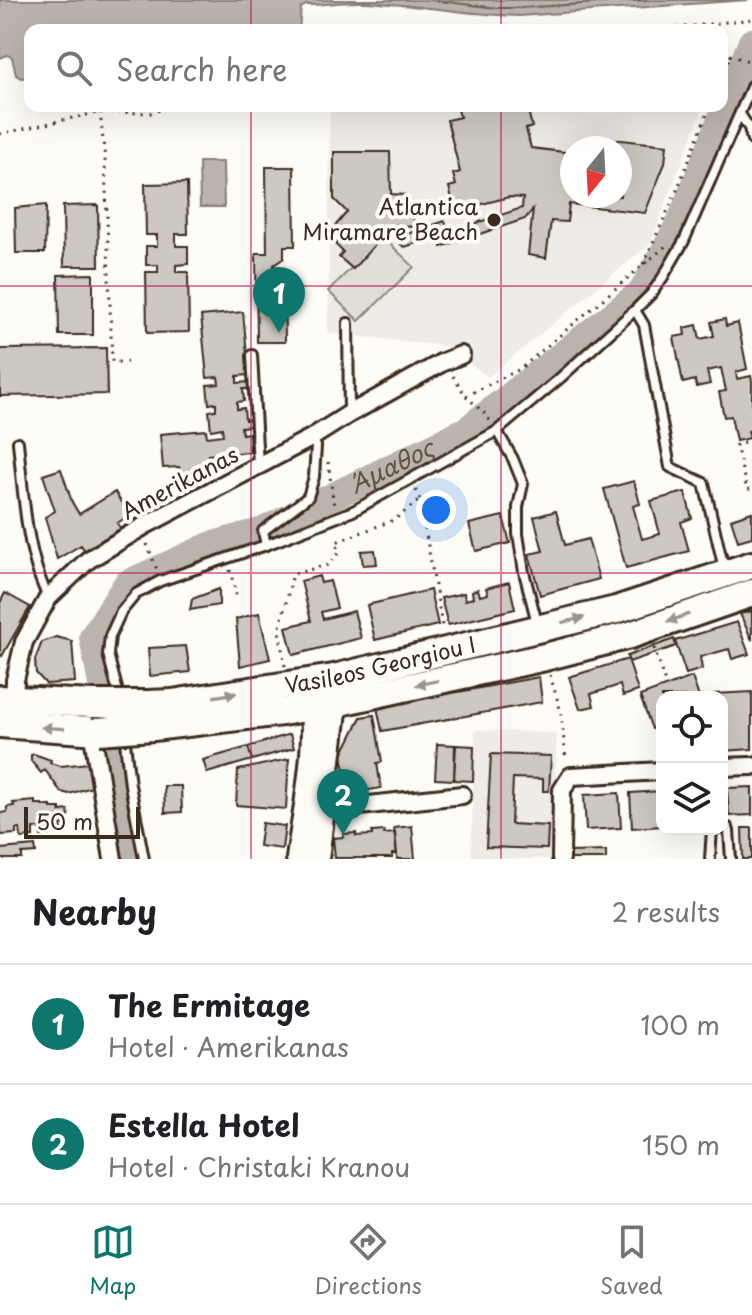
<!DOCTYPE html>
<meta charset="utf-8">
<style>
:root{--surface:#fff;--page:#f6f6f6;--text:#202124;--muted:#757577;--line:#e0e0e0;--accent:#0f766e}
body{margin:0;font-family:"Playpen Sans",sans-serif;background:var(--page);color:var(--text)}
.controls{position:absolute;right:24px;bottom:24px;display:grid;overflow:hidden;border-radius:16px;box-shadow:0 8px 32px #0002}
.controls button{width:72px;height:72px;display:grid;place-items:center;padding:0;border:0;border-bottom:2px solid var(--line);background:var(--surface);color:var(--text);font:40px sans-serif}
.compass{position:absolute;left:560px;top:136px;width:72px;height:72px;border-radius:50%;background:var(--surface);box-shadow:0 8px 32px #0002;rotate:198deg}
.scale{position:absolute;left:24px;bottom:20px;width:116px;box-sizing:border-box;padding-left:8px;border:4px solid #3b2a1e;border-top:0;font-size:22px;line-height:28px;white-space:nowrap;color:#3b2a1e;-webkit-text-stroke:6px #fdfcf7;paint-order:stroke}
.you{position:absolute;left:436px;top:510px;width:28px;height:28px;margin:-20px;border:6px solid #fff;border-radius:50%;background:#1a73e8;box-shadow:0 0 0 12px #1a73e833}
.badge{display:grid;place-items:center;width:52px;height:52px;border-radius:50%;background:var(--accent);color:#fff;font-size:26px;font-weight:700}
.pin{position:absolute;translate:-50% -66px;filter:drop-shadow(0 2px 4px #0008)}
.pin::after{content:'';position:absolute;top:42px;width:28px;height:24px;background:inherit;clip-path:polygon(0 0,100% 0,50% 100%)}
.list{margin:0;padding:0;list-style:none}
h2{display:flex;justify-content:space-between;align-items:center;height:104px;margin:0;padding:0 32px;font-size:34px}
h2 small{font-size:26px;font-weight:400;color:var(--muted)}
.list li{display:grid;grid-template-columns:52px 1fr auto;gap:24px;align-items:center;box-sizing:border-box;height:120px;padding:0 32px;border-top:2px solid var(--line)}
.list b{display:block;font-size:30px;white-space:nowrap}
.list p{margin:0;font-size:26px;white-space:nowrap;color:var(--muted)}
.list em{font-size:26px;font-style:normal;color:var(--muted)}
.icon{flex:none;width:44px;height:44px;fill:none;stroke:currentColor;stroke-width:2;stroke-linecap:round;stroke-linejoin:round}
.map{position:relative;flex:none;width:752px;height:859px;overflow:hidden}
.search{position:absolute;background:var(--surface);box-shadow:0 8px 32px #0002;left:24px;right:24px;top:24px;height:88px;display:flex;align-items:center;gap:20px;box-sizing:border-box;padding:0 28px;border-radius:16px;color:var(--muted);font-size:30px}
.sheet{height:344px;background:var(--surface)}
nav{display:flex;justify-content:space-around;align-items:center;box-sizing:border-box;height:112px;border-top:2px solid var(--line);background:var(--surface);font-size:22px;color:var(--muted)}
nav a{display:grid;justify-items:center;gap:4px}
nav .on{color:var(--accent)}
.map>svg:first-child{display:block}
.built{fill:#efece7;fill-rule:evenodd}
.green{fill:#e1ded7;stroke:#8e847a;stroke-width:2}
.water{fill:#bbb4ad;stroke:#887d74;stroke-width:2}
.lines{fill:none;stroke-linecap:round;stroke-linejoin:round}
.shore{stroke:#6e6157;stroke-width:2}
.river{stroke:#bbb4ad;stroke-width:28}
.building{fill:#cdc8c2;stroke:#3b2a1e;stroke-width:2}
.service-casing{stroke:#3b2a1e;stroke-width:14}
.minor-casing{stroke:#3b2a1e;stroke-width:22}
.secondary-casing{stroke:#3b2a1e;stroke-width:30}
.primary-casing{stroke:#3b2a1e;stroke-width:32}
.path{stroke:#3b2a1e;stroke-width:3;stroke-dasharray:2 6;stroke-linecap:butt}
.service{stroke:#fdfcf7;stroke-width:8}
.minor{stroke:#fdfcf7;stroke-width:16}
.secondary{stroke:#fdfcf7;stroke-width:24}
.primary{stroke:#fdfcf7;stroke-width:26}
.primary-bridge-casing{stroke:#3b2a1e;stroke-width:32;stroke-linecap:butt}
.primary-bridge{stroke:#fdfcf7;stroke-width:26}
.oneway{fill:#9c938a}
.grid{fill:none;stroke:#c2185b;stroke-width:2;stroke-opacity:0.55}
.poi-dot{fill:#3b2a1e;stroke:#fdfcf7;stroke-width:3}
.labels{text-anchor:middle;stroke-width:8;stroke-linejoin:round;paint-order:stroke}
.poi-label{font-size:22px;fill:#3b2a1e;stroke:#fdfcf7;text-anchor:end}
.street-label{font-size:22px;fill:#3b2a1e;stroke:#fdfcf7}
.water-label{font-size:24px;font-style:italic;fill:#615349;stroke:#fdfcf7}
</style>
<div class="map">
<svg width="752" height="859" viewBox="0 0 752 859">
<rect width="100%" height="100%" fill="#fdfcf7"/>
<filter id="ink" filterUnits="userSpaceOnUse"><feTurbulence type="fractalNoise" baseFrequency=".0125" numOctaves="2"/><feDisplacementMap in="SourceGraphic" scale="16" xChannelSelector="R" yChannelSelector="G"/><feConvolveMatrix kernelMatrix="1 2 1 2 8 2 1 2 1" color-interpolation-filters="sRGB"/></filter>
<g filter="url(#ink)">
<path class="built" d="M330,106H704L650,244L488,377L446,346L328,333ZM572,148H620V196H572Z
M475,730L557,733L552,859H471Z"/>
<path class="green" d="M383,237L414,267L359,321L328,291Z"/>
<path class="water" d="M0,0H748L519,16C466,15 415,4 363,2C344,1 325,5 306,5L301,8L299,30H30V77L21,78L16,75L12,57L7,55L0,58Z
M199,162H223L224,207H200Z"/>
<g class="lines">
<path class="shore" d="M430,0L497,8H518L647,0"/>
<path class="river" id="s1" d="M127,859L114,746L93,637L127,584L210,546L263,531L467,430L642,292L681,221L752,42"/>
</g>
<path class="building" d="M457,106H493L494,108L503,106H527L532,127L526,129L531,148L572,153V196H620V148H611L612,139L667,145L665,163L645,213L569,204L567,222L551,221L546,258L528,255L533,209L525,219L441,247L438,236L404,247L387,231L353,269L339,257L343,252L335,244L339,239L331,231L347,212L334,199V152H390L391,194L405,195L403,207L415,209L413,227L398,225L407,234L445,221L449,232L522,208L523,198L509,197L455,211L449,187L456,185L453,174L460,172L447,120L460,117Z
M266,167H294L295,246H284V258L274,265L275,272H284L285,342H257L256,253H267Z
M187,183L188,234H176V246H188V264L176,265V272H188L189,332L147,333L146,272H158V265H146V246H157V235H146L145,184Z
M46,205L45,253H16L15,208Z
M98,205L99,266H64L63,206Z
M93,274V335H59L58,275Z
M243,312L249,375L237,376V383L249,382L250,389H243L244,401L237,402V409L244,408L245,420L252,419L253,426L241,427L242,434L249,433L250,452L208,455L209,465H202L203,472L180,474L179,467L163,468L160,434L206,430L207,437L223,435L222,428L211,430L209,411L216,410V403L209,404L207,385L219,384L218,377L207,378L201,316Z
M725,319L726,326L738,323L747,369L736,372L737,379L751,376L752,381V430L748,431L750,438L736,441L731,416L724,417L719,392L726,391L721,368L707,371L710,384L696,387L695,380L683,383L674,337L685,335L684,328L697,325L700,339L714,336L711,322Z
M106,348L107,394L0,396V349Z
M61,469L72,502L79,514L115,492L129,516L117,523L121,529L85,551L81,545L57,559L45,517L55,511L43,475Z
M634,481L640,504L633,506L642,539L660,534L651,501L685,492L692,518L681,522L689,551L626,568L604,489Z
M556,511L565,545L588,539L599,579L540,595L529,554L543,551L534,517Z
M752,512V537L738,541L731,519Z
M503,516L510,543L476,551L469,524Z
M375,550L377,564L363,565L361,551Z
M319,576L321,583L330,581L337,608L321,612L323,619L354,611L361,638L293,655L286,627L311,621L301,581Z
M509,582L515,609L448,625L441,598L464,593L465,600L473,598L472,591L478,589L480,596L488,594L486,588Z
M219,589V605L190,610L192,599Z
M430,590L438,625L375,640L367,605Z
M5,593L30,607L2,656L0,654V603Z
M752,611V640L740,614Z
M259,613L270,659L240,666L236,619Z
M737,622L749,654L732,659L729,649L700,657L702,669L686,674L675,641Z
M56,637L72,641L75,682L46,684L36,673L35,660L42,642Z
M674,639L676,646L629,662L627,656Z
M186,646L190,672L150,676L148,648Z
M628,659L638,691L623,696L620,685L591,694L594,706L580,709L569,677Z
M539,677L542,702L382,731L377,707Z
M692,677L699,697H662V725L652,729L640,696Z
M752,692V749L722,751V697H714V694Z
M374,715L382,762L377,763L381,788L357,792L348,790L342,755L361,717Z
M290,734L294,748L252,760L248,747Z
M437,744L455,745L454,780L435,779Z
M456,745L474,746L473,781L454,780Z
M248,747L252,760L207,773L203,760Z
M34,754L51,760L50,763L61,766L88,763L93,764L95,786L69,794L61,792L45,770L41,773L31,761V755Z
M491,754L551,756L549,791H543V779L513,778L511,824L548,826L547,849L486,847Z
M289,759L286,809L236,805L238,770Z
M164,786H181L182,812L165,813Z
M752,787V815L729,816L727,788Z
M662,791V826L632,828L630,793Z
M619,793L621,828L586,830L584,795Z
M35,801V804H42L43,806H51V808H60V811L68,810L69,817H65L66,824L61,825L62,830L50,831V835L41,836L40,828L33,829V837L21,838L20,829H16V834L1,835L0,813L7,812V807L14,806L13,803Z
M262,823L285,826L282,849L259,846Z
M412,826L415,859H397L394,828Z
M742,828H752V859H743Z
M384,831V834L395,833L397,854H392V858H335L333,838L343,837V834L356,833V836L372,835V832Z
M35,846L36,853L22,854V859H0V849Z
M606,851V859H571L570,852Z"/>
<g class="lines">
<g class="service-casing">
<path id="service" d="M740,114L749,128L752,140
M635,310L644,325L670,467L704,483L724,569
M348,323L349,414
M252,355L258,465
M497,431L513,459L523,484L518,507V534L524,572L537,623
M18,442C23,490 26,554 48,597
M266,545L263,531L308,497L314,477L316,446L311,438
M120,700L108,654L110,636L121,612L136,594L160,581L266,545L353,511L497,431L559,379L635,310L652,293L663,277L684,241L752,85
M124,733L130,785L144,859
M722,828H728L729,831L731,859
M710,859L712,829"/>
</g>
<g class="minor-casing">
<path id="minor" d="M14,708L15,680L24,642L48,598L88,560L144,526L311,438L349,414L443,362L461,355
M92,730L113,859
M722,767L752,766
M322,810L462,795
M561,859L562,790L571,776L662,771"/>
</g>
<g class="secondary-casing">
<path id="secondary" d="M299,859C306,805 321,742 310,688
M316,859L335,703L334,684"/>
</g>
<g class="primary-casing">
<g id="primary">
<path d="M0,699L92,704"/>
<path id="s2" d="M148,704L172,703L334,678L616,610L752,565"/>
<path d="M0,724L98,731"/>
<path d="M153,727L282,712L335,703L545,657L630,635L752,593"/>
</g>
</g>
<path class="path" d="M661,30L752,19
M722,53L752,62
M722,76L730,56
M100,112L105,159L112,362H127
M0,134L100,112L150,113L174,106
M643,264L676,193L710,106
M453,376L466,396L520,369L667,245
M466,396L486,415L490,421
M752,441L736,445L747,490L752,488
M328,462L334,506
M416,490L420,500L443,631
M147,544L157,570
M230,570L237,598
M654,648L666,686
M285,666L279,631L293,574L328,565L339,553L336,542L394,520L420,500
M550,675L561,712L566,761"/>
<use href="#service" class="service"/>
<use href="#minor" class="minor"/>
<use href="#secondary" class="secondary"/>
<use href="#primary" class="primary"/>
<g class="primary-bridge-casing">
<path id="primary-bridge" d="M92,704H148
M98,731L153,727"/>
</g>
<use href="#primary-bridge" class="primary-bridge"/>
</g>
<defs><path id="oneway-solid" d="M-6-.8H1V-3.2L6.5 0L1 3.2V.8H-6Z" transform="scale(2)"/></defs>
<g class="oneway">
<use href="#oneway-solid" transform="translate(678 618) rotate(161)"/>
<use href="#oneway-solid" transform="translate(573 620) rotate(-13)"/>
<use href="#oneway-solid" transform="translate(427 683) rotate(168)"/>
<use href="#oneway-solid" transform="translate(225 695) rotate(-9)"/>
<use href="#oneway-solid" transform="translate(53 728) rotate(-177)"/>
</g>
</g>
<path class="grid" d="M251,0V30M501,0V30M251,106V859M501,106V859M0,286H752M0,573H752"/>
<circle class="poi-dot" cx="494" cy="220" r="8"/>
<g class="labels">
<g class="poi-label">
<text x="478" y="215">Atlantica<tspan x="478" dy="25">Miramare Beach</tspan></text>
</g>
<g class="street-label">
<text transform="translate(180 483) rotate(-28)" y="8">Amerikanas</text>
<text dy="8" stroke="none"><textPath href="#s2" startOffset="236">Vasileos Georgiou I</textPath></text>
</g>
<g class="water-label">
<text dy="8" stroke="none"><textPath href="#s1" startOffset="578">Άμαθος</textPath></text>
</g>
</g>
</svg>
<div class="controls">
<button><svg class="icon" aria-label="locate" viewBox="0 0 24 24"><circle cx="12" cy="12" r="6"/><path d="M12 2v4M12 18v4M2 12h4M18 12h4"/></svg></button>
<button><svg class="icon" aria-label="layers" viewBox="0 0 24 24"><path d="M12 4l9 5-9 5-9-5zM3 14l9 5 9-5"/></svg></button>
</div>
<svg class="compass" viewBox="-18 -18 36 36"><path d="M0-13l5 13h-10z" fill="#e53935"/><path d="M0 13l5-13h-10z" fill="#757577"/></svg>
<div class="scale">50 m</div>
<div class="you"></div>
<div class="pin badge" style="left:279px;top:333px">1</div>
<div class="pin badge" style="left:343px;top:835px">2</div>
<div class="search"><svg class="icon" aria-label="search" viewBox="0 0 24 24"><circle cx="10" cy="10" r="6"/><path d="M15 15l6 6"/></svg>Search here</div>
</div>
<section class="sheet">
<h2>Nearby<small>2 results</small></h2>
<ul class="list">
<li><span class="badge">1</span><div><b>The Ermitage</b><p>Hotel · Amerikanas</p></div><em>100 m</em></li>
<li><span class="badge">2</span><div><b>Estella Hotel</b><p>Hotel · Christaki Kranou</p></div><em>150 m</em></li>
</ul>
</section>
<nav>
<a class="on"><svg class="icon" aria-label="map" viewBox="0 0 24 24"><path d="M3 6l6-2 6 2 6-2v14l-6 2-6-2-6 2zM9 4v14M15 6v14"/></svg>Map</a>
<a><svg class="icon" aria-label="directions" viewBox="0 0 24 24"><path d="M12 3l9 9-9 9-9-9zM9 14v-3h6M13 9l2 2-2 2"/></svg>Directions</a>
<a><svg class="icon" aria-label="saved" viewBox="0 0 24 24"><path d="M7 4h10v16l-5-4-5 4z"/></svg>Saved</a>
</nav>
